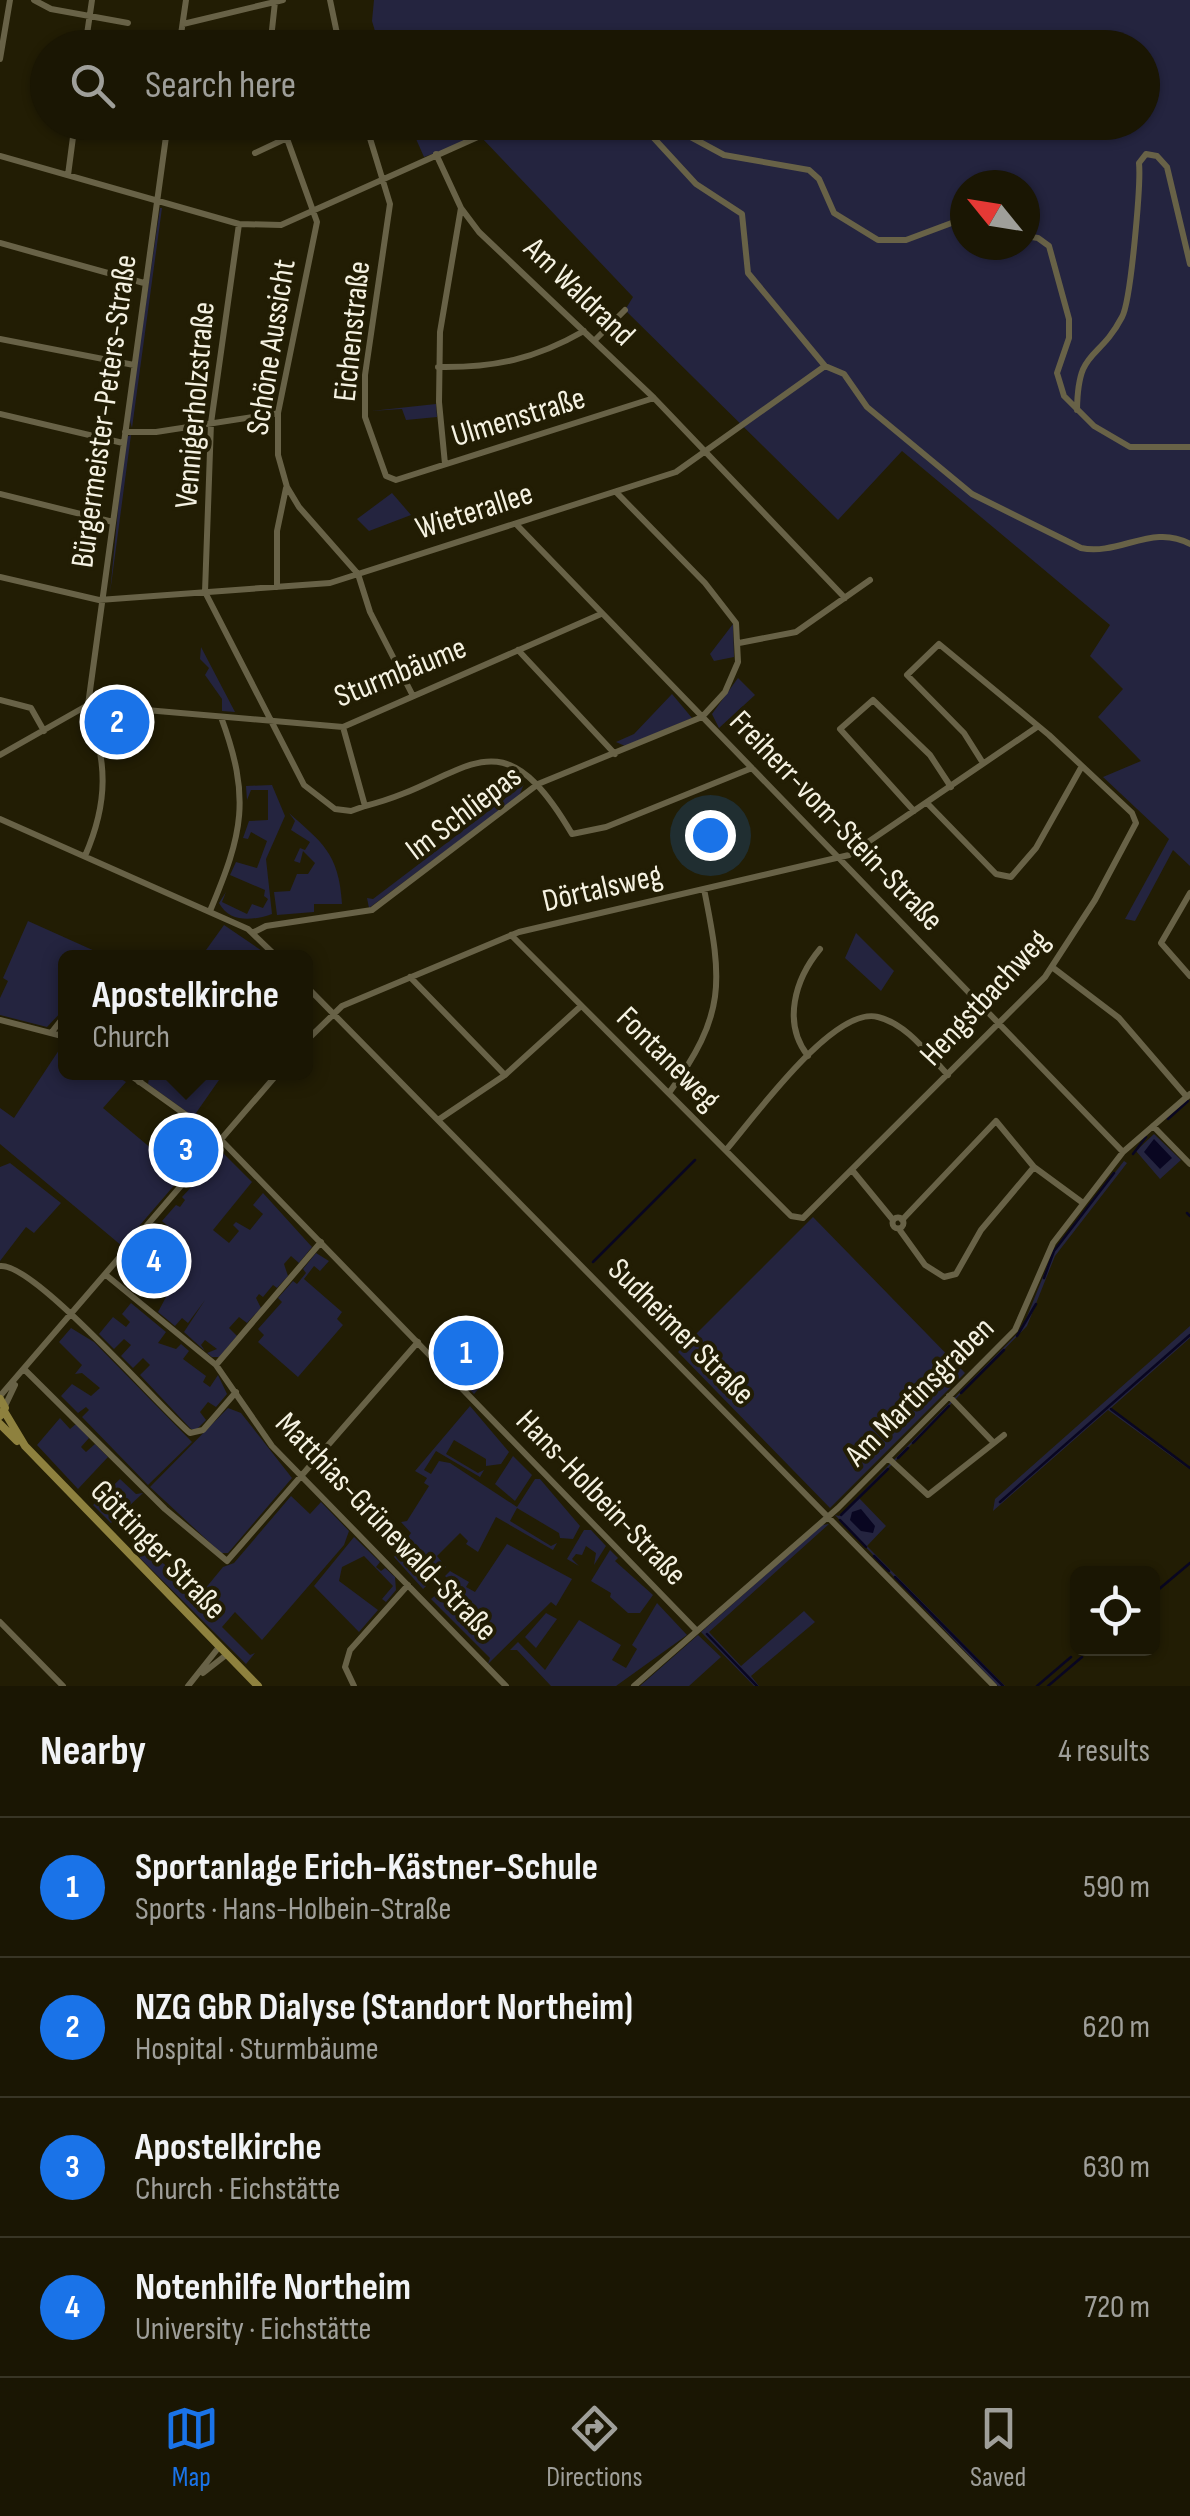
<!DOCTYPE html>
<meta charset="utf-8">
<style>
:root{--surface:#1a1603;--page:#231f0d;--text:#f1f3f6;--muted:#9f9f9a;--line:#383525;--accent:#1a73e8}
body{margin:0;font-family:"Sofia Sans Condensed",sans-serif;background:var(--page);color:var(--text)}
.controls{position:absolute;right:30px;bottom:30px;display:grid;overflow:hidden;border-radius:15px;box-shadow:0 2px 8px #0004}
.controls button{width:90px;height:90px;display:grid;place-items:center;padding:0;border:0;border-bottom:2px solid var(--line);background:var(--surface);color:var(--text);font:50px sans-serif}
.compass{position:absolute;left:950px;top:170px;width:90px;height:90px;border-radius:50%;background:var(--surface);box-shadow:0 2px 8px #0004;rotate:300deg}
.you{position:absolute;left:710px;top:835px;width:35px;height:35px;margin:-25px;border:8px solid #fff;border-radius:50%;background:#1a73e8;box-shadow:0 0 0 15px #1a73e833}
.badge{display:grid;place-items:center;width:65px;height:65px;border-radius:50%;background:var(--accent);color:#fff;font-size:32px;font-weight:700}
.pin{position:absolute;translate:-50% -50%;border:5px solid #fff;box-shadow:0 2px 10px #0006}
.popup{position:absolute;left:58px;top:950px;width:255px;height:130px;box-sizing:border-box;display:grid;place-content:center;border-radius:15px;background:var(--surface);filter:drop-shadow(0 2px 8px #0005);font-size:32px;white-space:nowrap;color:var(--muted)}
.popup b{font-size:38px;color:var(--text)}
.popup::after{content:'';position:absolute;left:50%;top:100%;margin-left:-20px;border:20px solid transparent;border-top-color:var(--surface)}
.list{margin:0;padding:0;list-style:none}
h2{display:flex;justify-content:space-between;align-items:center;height:130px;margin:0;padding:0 40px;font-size:42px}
h2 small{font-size:32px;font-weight:400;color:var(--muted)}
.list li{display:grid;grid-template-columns:65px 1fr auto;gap:30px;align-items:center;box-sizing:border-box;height:140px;padding:0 40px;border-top:2px solid var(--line)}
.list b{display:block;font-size:38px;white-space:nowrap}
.list p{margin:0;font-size:32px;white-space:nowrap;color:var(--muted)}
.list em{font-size:32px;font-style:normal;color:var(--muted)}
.icon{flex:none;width:55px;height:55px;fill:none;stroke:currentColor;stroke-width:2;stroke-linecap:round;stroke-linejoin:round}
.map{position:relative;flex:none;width:1190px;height:1686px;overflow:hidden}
.search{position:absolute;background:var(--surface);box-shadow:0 2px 8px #0004;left:30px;right:30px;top:30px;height:110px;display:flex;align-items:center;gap:25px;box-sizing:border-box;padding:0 35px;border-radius:55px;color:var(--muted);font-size:38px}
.sheet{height:690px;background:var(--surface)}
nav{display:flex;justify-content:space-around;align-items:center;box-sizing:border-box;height:140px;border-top:2px solid var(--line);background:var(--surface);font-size:28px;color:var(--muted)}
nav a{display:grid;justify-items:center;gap:5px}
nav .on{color:var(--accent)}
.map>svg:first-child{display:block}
.green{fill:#24243f;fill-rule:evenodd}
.water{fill:#090621}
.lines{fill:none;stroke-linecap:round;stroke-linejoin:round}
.stream{stroke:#090621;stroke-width:2.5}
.minor{stroke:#686247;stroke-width:6}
.major{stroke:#8e813e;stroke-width:8}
.labels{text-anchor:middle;stroke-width:8;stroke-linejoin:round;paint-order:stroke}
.street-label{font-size:32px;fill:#f5f2e2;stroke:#221d04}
</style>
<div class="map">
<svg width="1190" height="1686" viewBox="0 0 1190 1686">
<rect width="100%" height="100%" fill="#221d04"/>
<path class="green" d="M374,0H1190V866L1173,850L1135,921L1125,919L1169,839L1103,777L1141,761L1098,717L1123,689L1090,656L1110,625L902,451L838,520L625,310L633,297L481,137L424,157L409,123L1142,122V48H380L372,21ZM965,185H1025V245H965Z
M160,208H162L132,428L129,417Z
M436,404L437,417L406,420L402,409L371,411Z
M131,435L110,593L123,457L126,437Z
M392,493L411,515L369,531L357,519Z
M733,624L734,657L714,661L710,654Z
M201,647L235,712L222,711V699L205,675L209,668L200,659Z
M738,678L755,695L719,728L712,714Z
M672,694L692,718L625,746L616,742L634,734Z
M524,784L519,796L369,908L367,898L373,899Z
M272,785L285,816L266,859L272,914C255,920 230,924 219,903L226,892L222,902L247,914L252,904L263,908L268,899L264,896L265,890L230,875L236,862L257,868L267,841L251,832L248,839L243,838L249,821L268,820V790H251L247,800L246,786Z
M289,813C321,842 339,852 342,904H314V912L277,915L274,892L290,891L297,874H308L315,863L303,851L300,863L294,861L300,848L305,850L310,842L291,830L295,821Z
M28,921L97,952L93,957L66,958V1007L47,1027L0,1015V998L8,981L3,978Z
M224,925L268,955L201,957Z
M856,933L894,971L881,991L845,958Z
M63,1044L66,1072L112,1073L126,1082L103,1108L183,1175L122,1246L0,1144V1108L14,1118Z
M150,1073H210L219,1080L196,1113L211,1124L208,1127L148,1084Z
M1154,1134L1181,1160L1160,1179L1136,1151Z
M223,1153L252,1182L213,1230L229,1243L239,1231L233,1225L236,1222L250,1230L263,1214L253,1205L263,1193L312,1247L299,1263L291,1256L284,1264L288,1276L277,1288L273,1285L263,1297L259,1294L256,1298L261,1308L247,1323L239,1317L229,1328L237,1336L219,1357H212L207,1353L217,1349L205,1340L201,1345L205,1351L184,1332L205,1300L188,1323L182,1318L175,1326L158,1312L181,1269L160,1249L166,1251L181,1237L162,1221L176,1205L180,1207L185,1200L182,1197Z
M1124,1161L1127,1163L1055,1256L1027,1326L859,1498L886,1526L867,1546L1005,1686H998L835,1515L839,1516L1022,1329L1053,1252Z
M10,1163L61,1203L34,1233L26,1227L0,1261V1167Z
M813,1217L965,1373L830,1508L678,1352Z
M316,1253L329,1261L320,1271L314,1266L304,1279L342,1312L337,1319L343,1325L298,1377L258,1342L264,1335L258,1329L282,1302L278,1298L293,1281L297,1284L306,1273L303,1269Z
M131,1303L166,1332L158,1343L176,1349L181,1344L189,1351L183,1359L206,1376L203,1382L210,1387L218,1375L227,1394L216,1407L208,1402L200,1412L206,1420L197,1429H191L140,1375L150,1365L143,1358L133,1368L121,1356L131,1345L124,1339L114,1349L99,1334L113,1317L126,1327L130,1322L122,1314Z
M459,1315L504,1361L474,1394L429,1345Z
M1190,1326V1338L1111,1408L1190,1470L1108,1410L993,1511L995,1499Z
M71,1328L94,1342L192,1442L148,1485L82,1417L89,1410L86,1407L78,1413L61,1396L72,1384L91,1396L100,1388L82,1373L75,1374L82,1365L59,1342Z
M470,1406L509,1452L501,1464L486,1466V1459L454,1440L446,1454L478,1473L484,1470L480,1477L436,1451L424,1470L431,1474L439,1461L450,1463L517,1507L535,1479H540L580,1526L573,1539L560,1538L559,1533L517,1508L510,1521L551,1546L557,1543L553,1550L496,1517L478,1552L466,1544L468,1541L460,1533L437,1556L446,1567L423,1589L394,1557L411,1533L401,1522L407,1521L429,1486L424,1483L427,1478L415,1471Z
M228,1408L241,1413L292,1478L228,1553H221L150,1487Z
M60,1418L70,1429L76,1424L89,1438L81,1447L86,1452L95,1444L108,1457L78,1489L37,1445Z
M513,1456L532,1475L515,1501L495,1484Z
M120,1479L136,1494L143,1493L111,1523L93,1505Z
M291,1496L310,1514L321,1502L349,1531L344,1545L262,1640L235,1612L222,1627L250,1655L255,1653L246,1664L140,1558L139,1543L189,1585L183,1592L195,1601L223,1567L234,1563Z
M829,1524L709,1632L741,1666L804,1611L815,1622L751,1676L759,1686H754L701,1632L822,1525Z
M584,1530H591L606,1546L594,1565L596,1553L586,1546L582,1555L576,1554L572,1559L579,1566L567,1559Z
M354,1537L380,1562L376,1567L381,1571L385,1568L395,1577L396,1590L386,1602L382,1599L393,1586L364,1556L342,1567L339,1581L378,1610L359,1632L314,1586Z
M507,1544L572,1579L556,1606L551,1602L488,1664L490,1658L431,1599L437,1594L467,1624L480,1612L445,1576L450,1571L469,1582L466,1587L475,1592Z
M610,1550L618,1558L615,1561L653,1595L640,1613H628L610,1597L611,1593L591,1581Z
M657,1603L687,1635L616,1686H551L517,1650H510L518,1642L545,1670L579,1620L621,1645L612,1660L626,1668L637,1649L632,1645Z
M546,1613L557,1619L536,1648L525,1637Z
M698,1635L721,1657L689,1686H640Z"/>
<path class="water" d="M1154,1139L1172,1158L1160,1169L1144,1152Z
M861,1509L875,1526L873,1533L861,1531L850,1520L852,1512Z"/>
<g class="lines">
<path class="stream" d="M1168,1119L1188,1101
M1133,1154L1146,1137
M1187,1213L1190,1216
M593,1262L695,1160
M1044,1278L1054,1251L1114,1173
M1017,1336L1036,1304
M961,1393L1004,1350
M1111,1409L1190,1468
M913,1443L949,1406
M898,1458L908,1448
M1000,1502L1190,1335
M841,1515L888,1469
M840,1520L866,1547
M874,1556L889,1571
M895,1577L1003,1686
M1152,1595L1190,1563
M707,1634L757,1686
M1088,1651L1091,1648
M1037,1686L1071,1657
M1048,1686L1082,1657"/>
<path class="minor" d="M34,0L51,9L128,23
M330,0L340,48
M183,24L283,0
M85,48L92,0
M179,48L186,0
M270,48L275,2
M0,59L10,0
M281,122L317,222L278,413V455L287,487L299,507L358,574L370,612L413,696
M365,122L390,204L365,375V417L386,476L396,480L654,398
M639,122L696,184L742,214L748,273L825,366L844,374L867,407L972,494L1081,548C1119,556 1153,523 1190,544
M663,122L724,155L809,170L819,179L834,213L878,240H906L965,218
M255,153L287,138
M436,154L461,208L479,232L654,398L845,598
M0,156L239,224L281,225L480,136
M68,175L75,122
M239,224L211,423L205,592L304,785L335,809L351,811L365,806
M1025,236L1038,238L1049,246L1069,319V338L1057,373L1064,396L1094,426L1130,447H1190
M0,243L144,283
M0,339L134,365
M595,340L625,310
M438,367C495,368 535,359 584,331
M1077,410C1078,346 1098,363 1122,317C1131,301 1141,183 1139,163L1146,154L1157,156L1167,167L1190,264
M0,414L123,443
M125,432H156L278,413
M445,464L439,402L440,332L461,208
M0,494L113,522
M516,524L1123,1152
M0,577L99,600L330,583L676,472L825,366
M277,587V531L286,488
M739,643L796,632L870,580
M518,650L615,754
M0,700L31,708L44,731
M88,705L343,727L601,614
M343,727L365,806C468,781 497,706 572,834L606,827L752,768
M0,755L88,705
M927,803L996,874L1011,877L1036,848L1082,766
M914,811L840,729L873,700L930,755L951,787
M0,819L248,929L278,958
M85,856C109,801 107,762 88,705L168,122
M1190,893L1161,943L1190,976
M210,911C243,833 251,798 221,717
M254,932L266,926L372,910L538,784L702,717L725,692L738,662L736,623L705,583L616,492
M511,935L791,1216L803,1218L1045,977L1095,900L1136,823L1132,813L1049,735L939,644L907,675L964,733L983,763
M1052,967L1119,1018L1187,1097
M410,977L505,1075
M306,986L994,1686
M0,1020L66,1037
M51,1033L66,1014
M306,1041L342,1006L519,932L849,855L1037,727
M808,1056C782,1023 795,979 820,949
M126,1072L221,1140L697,1631
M139,1082L145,1072
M669,1093C726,1014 723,983 704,889
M438,1120L505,1075L581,1006
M1153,1126L1190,1164
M726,1150C753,1119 834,1005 878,1017C907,1024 928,1054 948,1075
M852,1170L893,1220
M892.5 1223a5.5 5.5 0 1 1 11 0a5.5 5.5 0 1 1-11 0Z
M902,1220L996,1121L1034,1167L1083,1203
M899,1229L925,1265L944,1277L956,1274L981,1230L1034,1167
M0,1266C34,1262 158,1406 190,1433L203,1430L236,1392
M106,1275L216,1365L272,1446L506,1686
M216,1365L321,1242
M25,1370L165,1509L227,1561L418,1342
M0,1396L279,1072
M5,1406L15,1385
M994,1443L1004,1435
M888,1458L928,1495L994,1443L949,1396
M0,1622L63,1686
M203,1673L226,1655
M188,1686L219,1647
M354,1686L345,1667L350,1650L408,1585
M634,1686L838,1508L1015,1330L1053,1243L1123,1152L1190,1094"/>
<path class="major" d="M0,1399L5,1408L0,1416
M4,1411L25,1446L258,1686
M0,1424L17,1441"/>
</g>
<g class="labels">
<g class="street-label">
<text transform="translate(580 291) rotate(44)" y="11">Am Waldrand</text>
<text transform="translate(351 331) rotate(-84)" y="11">Eichenstraße</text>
<text transform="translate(270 347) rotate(-81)" y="11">Schöne Aussicht</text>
<text transform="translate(194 405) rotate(-85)" y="11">Vennigerholzstraße</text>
<text transform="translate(103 411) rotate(-82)" y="11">Bürgermeister-Peters-Straße</text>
<text transform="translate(518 416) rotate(-17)" y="11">Ulmenstraße</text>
<text transform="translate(474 510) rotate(-18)" y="11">Wieterallee</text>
<text transform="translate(400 671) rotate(-22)" y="11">Sturmbäume</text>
<text transform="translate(463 812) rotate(-37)" y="11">Im Schliepas</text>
<text transform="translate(837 820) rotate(46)" y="11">Freiherr-vom-Stein-Straße</text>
<text transform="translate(602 887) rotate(-13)" y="11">Dörtalsweg</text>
<text transform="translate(984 997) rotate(-47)" y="11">Hengstbachweg</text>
<text transform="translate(669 1058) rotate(45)" y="11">Fontaneweg</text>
<text transform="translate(682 1331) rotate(45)" y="11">Sudheimer Straße</text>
<text transform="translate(919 1391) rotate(-45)" y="11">Am Martinsgraben</text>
<text transform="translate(602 1497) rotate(46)" y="11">Hans-Holbein-Straße</text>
<text transform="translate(387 1526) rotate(46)" y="11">Matthias-Grünewald-Straße</text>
<text transform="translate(159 1549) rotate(46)" y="11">Göttinger Straße</text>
</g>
</g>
</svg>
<div class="controls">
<button><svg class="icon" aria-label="locate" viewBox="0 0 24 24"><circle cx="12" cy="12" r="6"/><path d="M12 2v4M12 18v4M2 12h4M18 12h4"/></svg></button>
</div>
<svg class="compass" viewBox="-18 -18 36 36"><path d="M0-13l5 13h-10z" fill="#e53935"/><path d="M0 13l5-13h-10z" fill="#9f9f9a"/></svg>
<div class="you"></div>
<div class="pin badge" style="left:466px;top:1353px">1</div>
<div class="pin badge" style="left:117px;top:722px">2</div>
<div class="pin badge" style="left:186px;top:1150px">3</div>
<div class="popup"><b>Apostelkirche</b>Church</div>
<div class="pin badge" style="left:154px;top:1261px">4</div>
<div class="search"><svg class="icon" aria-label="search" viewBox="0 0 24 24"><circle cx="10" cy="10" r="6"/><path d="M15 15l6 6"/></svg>Search here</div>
</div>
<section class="sheet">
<h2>Nearby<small>4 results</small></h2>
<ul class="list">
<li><span class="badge">1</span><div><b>Sportanlage Erich-Kästner-Schule</b><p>Sports · Hans-Holbein-Straße</p></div><em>590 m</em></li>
<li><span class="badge">2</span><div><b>NZG GbR Dialyse (Standort Northeim)</b><p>Hospital · Sturmbäume</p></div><em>620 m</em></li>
<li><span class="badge">3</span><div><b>Apostelkirche</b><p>Church · Eichstätte</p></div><em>630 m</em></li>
<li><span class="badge">4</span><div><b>Notenhilfe Northeim</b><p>University · Eichstätte</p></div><em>720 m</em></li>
</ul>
</section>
<nav>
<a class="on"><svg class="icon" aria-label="map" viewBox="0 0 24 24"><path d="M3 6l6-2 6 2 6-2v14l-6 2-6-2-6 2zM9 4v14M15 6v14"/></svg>Map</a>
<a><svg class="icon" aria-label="directions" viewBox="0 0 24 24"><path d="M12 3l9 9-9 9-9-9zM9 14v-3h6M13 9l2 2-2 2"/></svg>Directions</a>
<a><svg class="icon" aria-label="saved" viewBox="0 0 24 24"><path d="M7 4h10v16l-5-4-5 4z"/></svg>Saved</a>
</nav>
